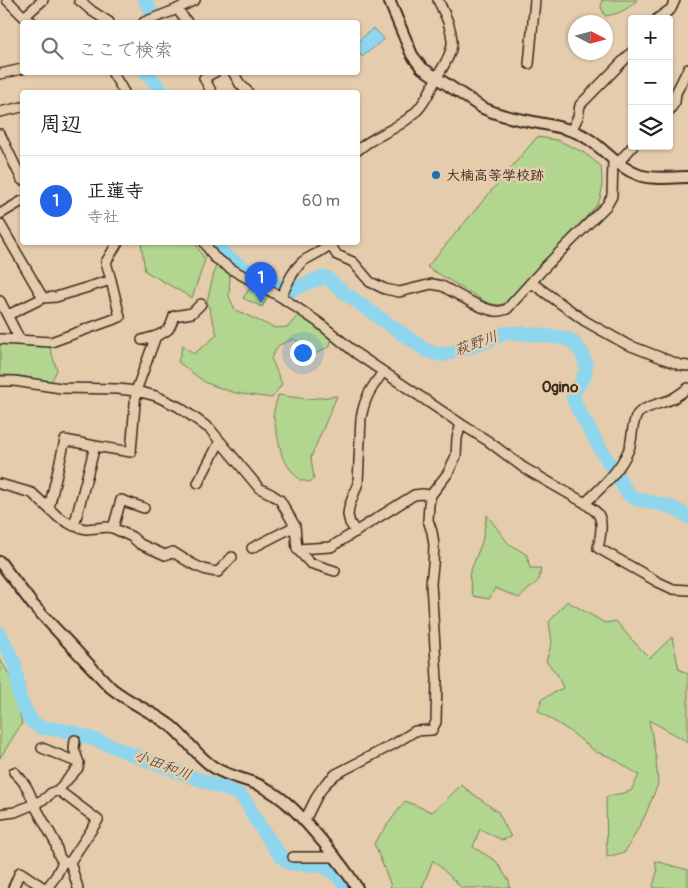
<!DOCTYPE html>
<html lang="ja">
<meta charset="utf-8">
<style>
:root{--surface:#fff;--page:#f2f2f2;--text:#202124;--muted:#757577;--line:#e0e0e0;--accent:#2563eb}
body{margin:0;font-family:Pangolin,"Klee One",sans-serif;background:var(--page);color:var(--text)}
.controls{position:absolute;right:15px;top:15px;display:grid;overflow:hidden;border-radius:5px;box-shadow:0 1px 4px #0004}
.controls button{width:45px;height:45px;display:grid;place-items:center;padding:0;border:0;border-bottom:1px solid var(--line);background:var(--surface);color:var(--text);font:25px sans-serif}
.compass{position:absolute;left:568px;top:15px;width:45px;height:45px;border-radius:50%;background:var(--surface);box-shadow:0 1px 4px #0004;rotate:96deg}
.you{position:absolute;left:302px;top:352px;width:18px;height:18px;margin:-12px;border:4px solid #fff;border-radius:50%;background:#1a73e8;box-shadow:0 0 0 8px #1a73e833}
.badge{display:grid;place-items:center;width:32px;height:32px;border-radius:50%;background:var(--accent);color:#fff;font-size:16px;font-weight:700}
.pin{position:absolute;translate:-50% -41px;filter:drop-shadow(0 1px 2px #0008)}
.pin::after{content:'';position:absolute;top:26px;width:18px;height:15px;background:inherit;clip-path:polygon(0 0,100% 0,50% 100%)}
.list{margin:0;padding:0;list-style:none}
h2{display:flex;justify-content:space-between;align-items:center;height:65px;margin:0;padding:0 20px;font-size:21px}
h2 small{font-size:16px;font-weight:400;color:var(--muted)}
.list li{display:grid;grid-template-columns:32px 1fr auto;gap:15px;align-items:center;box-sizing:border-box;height:90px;padding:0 20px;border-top:1px solid var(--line)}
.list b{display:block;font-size:19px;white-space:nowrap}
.list p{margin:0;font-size:16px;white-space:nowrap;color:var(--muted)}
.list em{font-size:16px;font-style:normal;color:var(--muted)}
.icon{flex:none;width:28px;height:28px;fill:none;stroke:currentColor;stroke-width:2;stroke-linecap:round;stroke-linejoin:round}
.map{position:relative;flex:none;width:688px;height:888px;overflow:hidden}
.search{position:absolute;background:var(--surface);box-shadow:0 1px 4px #0004;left:20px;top:20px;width:340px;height:55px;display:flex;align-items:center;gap:12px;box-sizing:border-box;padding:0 18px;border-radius:5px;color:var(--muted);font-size:19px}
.panel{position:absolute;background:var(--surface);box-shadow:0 1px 4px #0004;left:20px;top:90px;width:340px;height:155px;border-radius:5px}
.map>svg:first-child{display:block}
.green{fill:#b2d590;stroke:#768057}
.water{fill:#8dd6ee;stroke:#6c919b}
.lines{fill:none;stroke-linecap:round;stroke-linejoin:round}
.river{stroke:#8dd6ee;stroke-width:14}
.minor-casing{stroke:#3b2a1e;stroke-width:12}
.tertiary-casing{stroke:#3b2a1e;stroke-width:14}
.minor{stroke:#e4ccac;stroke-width:9}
.tertiary{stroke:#e4ccac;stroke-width:10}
.poi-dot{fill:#1f6fb2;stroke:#e4ccac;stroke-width:2}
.labels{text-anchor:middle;stroke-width:5;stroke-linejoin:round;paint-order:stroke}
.poi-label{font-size:14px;font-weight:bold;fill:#3b2a1e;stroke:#e4ccac;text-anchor:start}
.water-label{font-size:15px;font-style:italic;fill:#433b33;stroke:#e4ccac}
.neighbourhood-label{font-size:15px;font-weight:bold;fill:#3b2a1e;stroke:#e4ccac}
</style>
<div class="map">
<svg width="688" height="888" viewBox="0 0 688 888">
<rect width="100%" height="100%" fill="#e4ccac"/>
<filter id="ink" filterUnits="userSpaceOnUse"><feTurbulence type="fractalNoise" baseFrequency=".02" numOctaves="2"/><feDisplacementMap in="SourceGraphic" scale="10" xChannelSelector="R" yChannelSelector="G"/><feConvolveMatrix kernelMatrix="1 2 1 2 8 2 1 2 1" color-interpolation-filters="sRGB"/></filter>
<g filter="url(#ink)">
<path class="green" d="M602,0H637C629,9 616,15 605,16L601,7Z
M537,137L557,140L583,152L601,166C602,179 604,193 597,205L508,302C500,306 495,305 486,302L427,267Z
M141,243H195L205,260L192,298L145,271Z
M216,265L230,274L229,296L235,310L275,328L288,327L299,314L315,324L331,337L330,346L315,354L294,339L279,345L271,358L282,384L272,398L235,393L206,383L178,362L183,345L194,354L217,335L207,301Z
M250,288L268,296L262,307L243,298Z
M0,343L49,345L57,370L50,384C31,377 21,375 1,375L0,371Z
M278,395L307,399L337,396L311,457L314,479L309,482L300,480L290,469L282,456L273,415Z
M487,515L508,543L527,555L530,568H541L539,580L519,598L495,588L489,599L473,596L469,575L482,542Z
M567,601L605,623L616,621L632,640L650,658L672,637L679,669L688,674V742L649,720L656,758L658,784L644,818L625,852L607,857L606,797L631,791L639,775L611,757L596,752L571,732L538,711L542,699L563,688L557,674L546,661L552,642L549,622Z
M0,659L10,676L22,723L0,758Z
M461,785L498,812L511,837L502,840L480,829L473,847L496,861L509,881L510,888H462L433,860L422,888H390L391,886L374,843L405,801L432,812L445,801Z
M655,861L688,870V888H654L653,886L657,872Z"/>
<path class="water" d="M374,28L384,39L362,57L358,51V41Z"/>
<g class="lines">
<path class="river" d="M145,0L151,12L154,22
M146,72L157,85L162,92
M213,242C232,266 263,278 290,291L312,281L326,277L346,294L427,351L442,355L481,344L505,333H520L564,338L573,342L582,353L586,364L585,375L574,392L573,398L580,413L603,453L628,494L636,499L668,506L679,511L688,517
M0,633L15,665L20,699L31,721L38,726L44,728L69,731L107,744L146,760L239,794L247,803L254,817L279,854L289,863C319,866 327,859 347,888"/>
<g class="minor-casing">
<path id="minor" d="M7,0L24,17L32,22
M79,0L92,11L109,22
M177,9L187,22
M24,17L43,0
M657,19L671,9L675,0
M144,22L175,10L195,0
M529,64L535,0
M112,72L124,92
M233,72L240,84L248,92
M0,74L22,69
M211,92V91L204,78L215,72
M669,111L675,102L676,93L688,69
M0,112L22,107
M571,131L578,117L580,105L632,52
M0,134L22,180
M358,150C373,136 394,131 410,117C423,107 429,93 436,79C442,68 453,53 452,40C451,25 444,13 438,0
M618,163L633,146
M0,214L22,201
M0,224L43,298L56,297L111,280L120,317L51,342L0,339
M204,242L214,257L233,270L281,297C287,285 292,271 302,262C311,255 324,252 332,242
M331,244L333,249L337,255L353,262L370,282L385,289L399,292L432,284L442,286C456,293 481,310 496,311C499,312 504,310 507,309L544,268L607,205L612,196L613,159
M111,280L106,262L118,242
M532,283L585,321L626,344L680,365L688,366
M281,297L318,322L357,354L461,424L488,441L524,468L585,503C601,488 620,471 629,449C633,439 631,425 637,415C642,407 663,403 672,399C677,396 683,392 688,388
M0,301L20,340
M201,304L192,313L174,316C170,329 169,331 156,336L136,391L156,396L179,407L210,429L259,488L271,494L280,500L295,526L297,549L331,547L414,495L422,494L431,495
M8,315L43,298
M142,340L156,336
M0,381H14L61,388L118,389L136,391L131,452L95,446L74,526L58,517L32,493L0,484
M198,483L220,441
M585,503C589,507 595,510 598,514C604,522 600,539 598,548L658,582L673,589L688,590
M49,508L65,440L95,446
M74,526L86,529L108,527L113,528L132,537L140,544L165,555L173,552C187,561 201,571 218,572L232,557
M113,528L121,500L144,508
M356,532L350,523L348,515L349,507L358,483L361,418C365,397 370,390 383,372
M252,548L295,526
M297,549L310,563L335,571
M42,748L79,763
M14,772C25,782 29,790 34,804L46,798L51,793L58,790L78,768L79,763L74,749L75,740
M58,790L98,820L70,862
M0,814L15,812L34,804L55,842L59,856L63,862H70L78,888
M305,820L318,794L326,783L336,774L394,744L415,731L432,730L436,722L437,679L431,583L433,565L434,545L432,532L428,520L429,504L431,495L448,473L456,456L457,438L461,424
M293,857H335
M13,888L20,872L44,888
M47,888L56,876L63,862"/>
</g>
<g class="tertiary-casing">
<path id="tertiary" d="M389,0L412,55L422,68L481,107C509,121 542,121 573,131C599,140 613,166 639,175C652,180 673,177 688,177
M0,562L33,605L110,687C129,703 152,711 171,726C187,739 198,758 215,768C229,777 247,779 261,786C288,799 304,820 323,842C335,857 347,871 357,888"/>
</g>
<use href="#minor" class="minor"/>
<use href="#tertiary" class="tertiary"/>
</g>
</g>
<circle class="poi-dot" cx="436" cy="175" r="5"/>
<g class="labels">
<g class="poi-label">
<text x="446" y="180">大楠高等学校跡</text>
</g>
<g class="water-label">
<text transform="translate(476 343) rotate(-20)" y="5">萩野川</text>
<text transform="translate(163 765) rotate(21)" y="5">小田和川</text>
</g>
<g class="neighbourhood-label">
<text x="560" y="392">Ogino</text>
</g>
</g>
</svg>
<div class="controls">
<button>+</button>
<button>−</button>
<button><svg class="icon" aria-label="layers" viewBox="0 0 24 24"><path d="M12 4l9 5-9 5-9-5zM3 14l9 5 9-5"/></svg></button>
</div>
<svg class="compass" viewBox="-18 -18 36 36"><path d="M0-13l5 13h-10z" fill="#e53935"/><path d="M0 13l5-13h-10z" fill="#757577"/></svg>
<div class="you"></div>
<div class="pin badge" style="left:261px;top:303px">1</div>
<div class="search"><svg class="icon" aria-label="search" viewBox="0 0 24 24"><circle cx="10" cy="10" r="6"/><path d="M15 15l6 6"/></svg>ここで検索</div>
<section class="panel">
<h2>周辺<small></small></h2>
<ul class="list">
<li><span class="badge">1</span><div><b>正蓮寺</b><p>寺社</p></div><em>60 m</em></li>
</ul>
</section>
</div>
